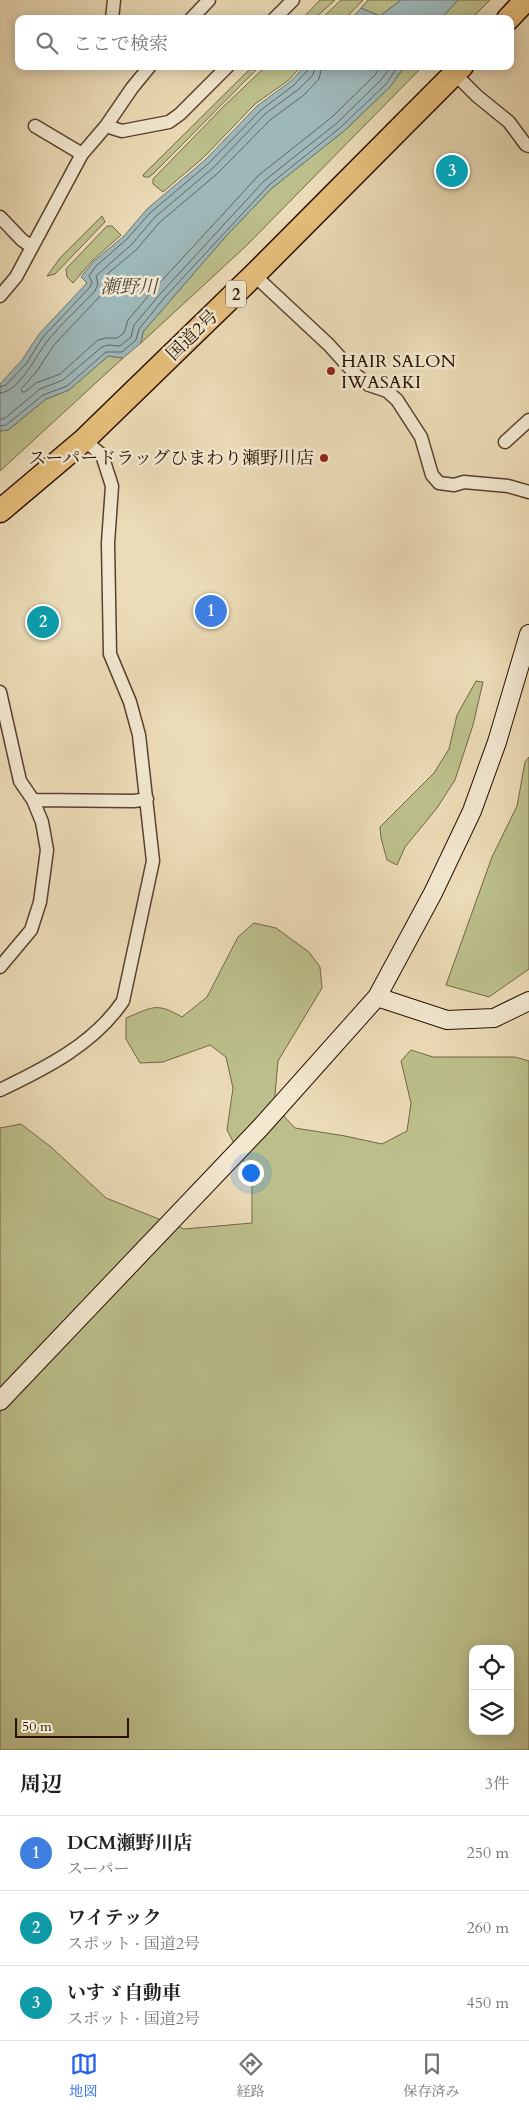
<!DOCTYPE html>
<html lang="ja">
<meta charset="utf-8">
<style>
:root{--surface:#fff;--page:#f2f2f2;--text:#222;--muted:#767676;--line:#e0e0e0;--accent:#2563eb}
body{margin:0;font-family:Cardo,"Noto Serif JP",serif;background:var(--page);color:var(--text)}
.controls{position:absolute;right:15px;bottom:15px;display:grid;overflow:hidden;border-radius:10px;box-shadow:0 2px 12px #0003}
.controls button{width:45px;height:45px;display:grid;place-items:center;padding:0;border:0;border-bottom:1px solid var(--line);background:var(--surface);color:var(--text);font:25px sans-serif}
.scale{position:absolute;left:15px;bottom:12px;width:114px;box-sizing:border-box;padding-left:5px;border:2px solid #2a0e00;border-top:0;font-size:14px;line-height:18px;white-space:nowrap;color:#2a0e00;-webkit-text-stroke:4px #f2e8d0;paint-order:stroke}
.you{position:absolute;left:250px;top:1172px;width:18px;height:18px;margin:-12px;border:4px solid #fff;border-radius:50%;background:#1a73e8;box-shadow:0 0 0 8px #1a73e833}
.badge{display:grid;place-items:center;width:32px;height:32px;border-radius:50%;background:var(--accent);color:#fff;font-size:16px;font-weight:700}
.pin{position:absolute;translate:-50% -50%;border:2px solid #fff;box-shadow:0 1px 5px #0006}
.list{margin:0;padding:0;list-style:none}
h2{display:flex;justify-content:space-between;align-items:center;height:65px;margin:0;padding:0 20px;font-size:21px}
h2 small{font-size:16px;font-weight:400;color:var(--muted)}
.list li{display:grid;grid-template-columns:32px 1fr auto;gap:15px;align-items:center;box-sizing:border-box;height:75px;padding:0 20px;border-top:1px solid var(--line)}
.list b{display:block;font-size:19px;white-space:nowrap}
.list p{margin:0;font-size:16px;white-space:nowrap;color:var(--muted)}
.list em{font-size:16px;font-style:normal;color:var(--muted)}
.icon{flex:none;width:28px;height:28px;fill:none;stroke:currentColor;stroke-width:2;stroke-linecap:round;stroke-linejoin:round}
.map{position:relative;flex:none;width:529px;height:1750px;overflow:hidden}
.search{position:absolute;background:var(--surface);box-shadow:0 2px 12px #0003;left:15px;right:15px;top:15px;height:55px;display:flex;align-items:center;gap:12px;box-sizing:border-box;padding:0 18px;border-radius:10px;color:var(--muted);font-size:19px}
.sheet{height:290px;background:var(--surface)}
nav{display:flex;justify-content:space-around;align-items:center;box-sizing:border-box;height:70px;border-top:1px solid var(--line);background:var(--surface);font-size:14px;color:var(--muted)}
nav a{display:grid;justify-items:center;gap:2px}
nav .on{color:var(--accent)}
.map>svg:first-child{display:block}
.green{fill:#bcbf8b;stroke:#736646;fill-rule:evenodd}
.water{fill:#9eb8ba;stroke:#707470}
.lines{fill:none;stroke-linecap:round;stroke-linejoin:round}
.shore{stroke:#64635d;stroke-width:1}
.street-casing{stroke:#5a412e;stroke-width:15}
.secondary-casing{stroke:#2a0e00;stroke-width:20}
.highway-casing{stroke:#2a0e00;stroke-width:25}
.street{stroke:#f2e8d0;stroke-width:12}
.secondary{stroke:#f2e8d0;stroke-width:18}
.highway{stroke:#e6be7b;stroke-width:22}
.poi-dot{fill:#8f2418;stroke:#f2e8d0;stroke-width:2}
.labels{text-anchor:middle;stroke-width:5;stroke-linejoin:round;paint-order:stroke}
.shield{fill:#f2e8d0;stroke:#664f3e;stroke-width:1}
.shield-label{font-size:16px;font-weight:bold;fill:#2a0e00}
.street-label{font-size:18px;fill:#2a0e00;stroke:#f2e8d0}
.poi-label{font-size:18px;fill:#2a0e00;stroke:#f2e8d0;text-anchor:start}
.water-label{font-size:19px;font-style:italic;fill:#534a41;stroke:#f2e8d0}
</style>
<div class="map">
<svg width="529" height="1750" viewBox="0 0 529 1750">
<rect width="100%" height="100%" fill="#ebdbb6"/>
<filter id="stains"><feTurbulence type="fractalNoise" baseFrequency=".004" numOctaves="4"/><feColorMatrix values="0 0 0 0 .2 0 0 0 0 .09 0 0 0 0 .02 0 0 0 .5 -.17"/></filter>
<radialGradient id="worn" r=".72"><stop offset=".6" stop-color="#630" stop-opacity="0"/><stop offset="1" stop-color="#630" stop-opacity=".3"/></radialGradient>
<path class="green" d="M320,0H335L314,19H302Z
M341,0H363L345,19H321Z
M368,0H401L380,16L361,8Z
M458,0H490L471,19H441Z
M253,66H260L154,173L149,177H144L143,175Z
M266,66H301L289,80L255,104L203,158L163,192L153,184V179L222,108Z
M405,66H423L246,246L141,343L143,332L226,236L272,188L344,131L390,87Z
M102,216L105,222L55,274L47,276L60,258Z
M107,226H112L121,235L92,261L73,283L67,277L66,269Z
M108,356L123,358L0,471V431L8,430L46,399L69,390Z
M476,681L483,682L473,725L455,780L437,808L405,847L397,865L387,860L381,838L380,827L434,773L449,749L457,715Z
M529,757V969L489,997L446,985L492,857L517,806L525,762Z
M254,923L276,928L309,952L320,967L322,988L278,1061L274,1106L295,1128L345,1136L382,1144L407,1131L411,1103L401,1061L411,1050L433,1057H515L529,1061V1750H0V1128L21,1124L51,1147L106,1198L184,1229L252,1223V1177L227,1130L233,1088L226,1057L210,1045L163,1062L140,1063L126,1039V1018C153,1007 156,1002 182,1017L207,997L238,937ZM473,1649H510V1731H473Z"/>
<path class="water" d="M401,0H458L441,19H351L361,8L380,16Z
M305,66H405L390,87L344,131L272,188L226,236L143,332L141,343L123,358L108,356L69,390L46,399L8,430L0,431V384L22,360L39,334L87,283L81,277L93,262L124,236L147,209L205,160L257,106L291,81Z"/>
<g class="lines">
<path class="shore" d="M322,66L319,79L304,95L270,120L218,173L160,222L136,250L106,275L102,294L54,345L37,371L21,389L22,392H25L36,383L60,374L98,340L106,338H117L124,333L128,320L155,288L259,175L332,117L375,75L381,66
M0,387L6,385L26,364L43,337L90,287L92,282L89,276L96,266L127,239L150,213L209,163L261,110L294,85L307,71L308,66
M0,393C20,392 37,353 49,339C63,322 80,307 95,291L98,284L96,276L132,244L155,217L213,168L265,114L299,89L313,75L315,66
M0,419H4L40,389L63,380L102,347L108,345L120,346L131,337L134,325L161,293L264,181L337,123L381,80L391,66
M0,426L6,425L43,395L67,386L106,352H122L136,340L139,329L165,297L269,185L341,127L386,84L398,66"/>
<g class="street-casing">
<path id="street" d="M112,19L114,0
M191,19L209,0
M274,19L293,0
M455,74L477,96L509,122L526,145L529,146
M35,126L82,154
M106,126L122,131L169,122L180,114L228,66
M0,217L22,240L32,247
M254,275L329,345L356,375L369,385L387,391L397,400L421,437L432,475L439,483L454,485L464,482L508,486L529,492
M0,296L16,277L82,154L106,126L132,88L150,66
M505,442L529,420
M0,692L20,781L33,800L42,822L47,850L40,902L31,930L0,967
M33,800L134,801L147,799
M0,1090C46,1068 94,1044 123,1001L153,861L139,735L130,702L110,654L108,543L112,486L102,455L84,440"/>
</g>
<g class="secondary-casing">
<path id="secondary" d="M377,997L447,1020L494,1018L529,1001
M0,1401L260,1128L377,997L433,893L472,811L497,742L529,634"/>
</g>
<g class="highway-casing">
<path id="highway" d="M508,19L526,0
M0,511L84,440L254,275L462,66"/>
</g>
<use href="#street" class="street"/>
<use href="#secondary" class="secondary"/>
<use href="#highway" class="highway"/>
</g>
<g class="poi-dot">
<circle cx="331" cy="371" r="5"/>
<circle cx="324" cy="458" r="5"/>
</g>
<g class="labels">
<rect class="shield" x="226" y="280.5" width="20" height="27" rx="4"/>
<g class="shield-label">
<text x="236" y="300">2</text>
</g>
<g class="street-label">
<text transform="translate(192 335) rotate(-44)" y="6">国道2号</text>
</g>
<g class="poi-label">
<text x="341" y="367">HAIR SALON<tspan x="341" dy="21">IWASAKI</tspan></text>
<text x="314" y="464" text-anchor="end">スーパードラッグひまわり瀬野川店</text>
</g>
<g class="water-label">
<text x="129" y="293">瀬野川</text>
</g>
</g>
<rect width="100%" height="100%" filter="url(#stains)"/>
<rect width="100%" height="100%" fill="url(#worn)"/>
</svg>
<div class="controls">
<button><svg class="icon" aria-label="locate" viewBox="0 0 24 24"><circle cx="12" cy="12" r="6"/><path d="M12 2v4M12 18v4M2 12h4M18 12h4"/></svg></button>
<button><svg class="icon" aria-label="layers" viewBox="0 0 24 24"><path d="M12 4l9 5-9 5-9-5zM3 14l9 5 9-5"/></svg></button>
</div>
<div class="scale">50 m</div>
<div class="you"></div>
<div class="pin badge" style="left:211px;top:611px;background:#3f7fe0">1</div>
<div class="pin badge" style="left:43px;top:622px;background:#0f9aa8">2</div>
<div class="pin badge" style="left:452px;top:171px;background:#0f9aa8">3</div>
<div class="search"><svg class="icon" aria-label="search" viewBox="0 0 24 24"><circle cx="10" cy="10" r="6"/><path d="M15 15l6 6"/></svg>ここで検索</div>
</div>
<section class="sheet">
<h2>周辺<small>3件</small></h2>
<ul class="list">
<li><span class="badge" style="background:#3f7fe0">1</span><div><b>DCM瀬野川店</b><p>スーパー</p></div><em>250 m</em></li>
<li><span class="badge" style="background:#0f9aa8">2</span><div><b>ワイテック</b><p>スポット · 国道2号</p></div><em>260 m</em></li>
<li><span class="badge" style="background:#0f9aa8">3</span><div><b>いすゞ自動車</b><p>スポット · 国道2号</p></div><em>450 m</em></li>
</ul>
</section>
<nav>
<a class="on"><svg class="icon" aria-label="map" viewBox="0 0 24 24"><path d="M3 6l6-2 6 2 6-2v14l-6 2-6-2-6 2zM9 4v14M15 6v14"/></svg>地図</a>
<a><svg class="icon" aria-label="directions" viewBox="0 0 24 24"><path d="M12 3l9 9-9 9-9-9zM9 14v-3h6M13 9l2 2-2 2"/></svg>経路</a>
<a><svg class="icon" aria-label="saved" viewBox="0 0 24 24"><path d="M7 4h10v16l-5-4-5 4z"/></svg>保存済み</a>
</nav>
